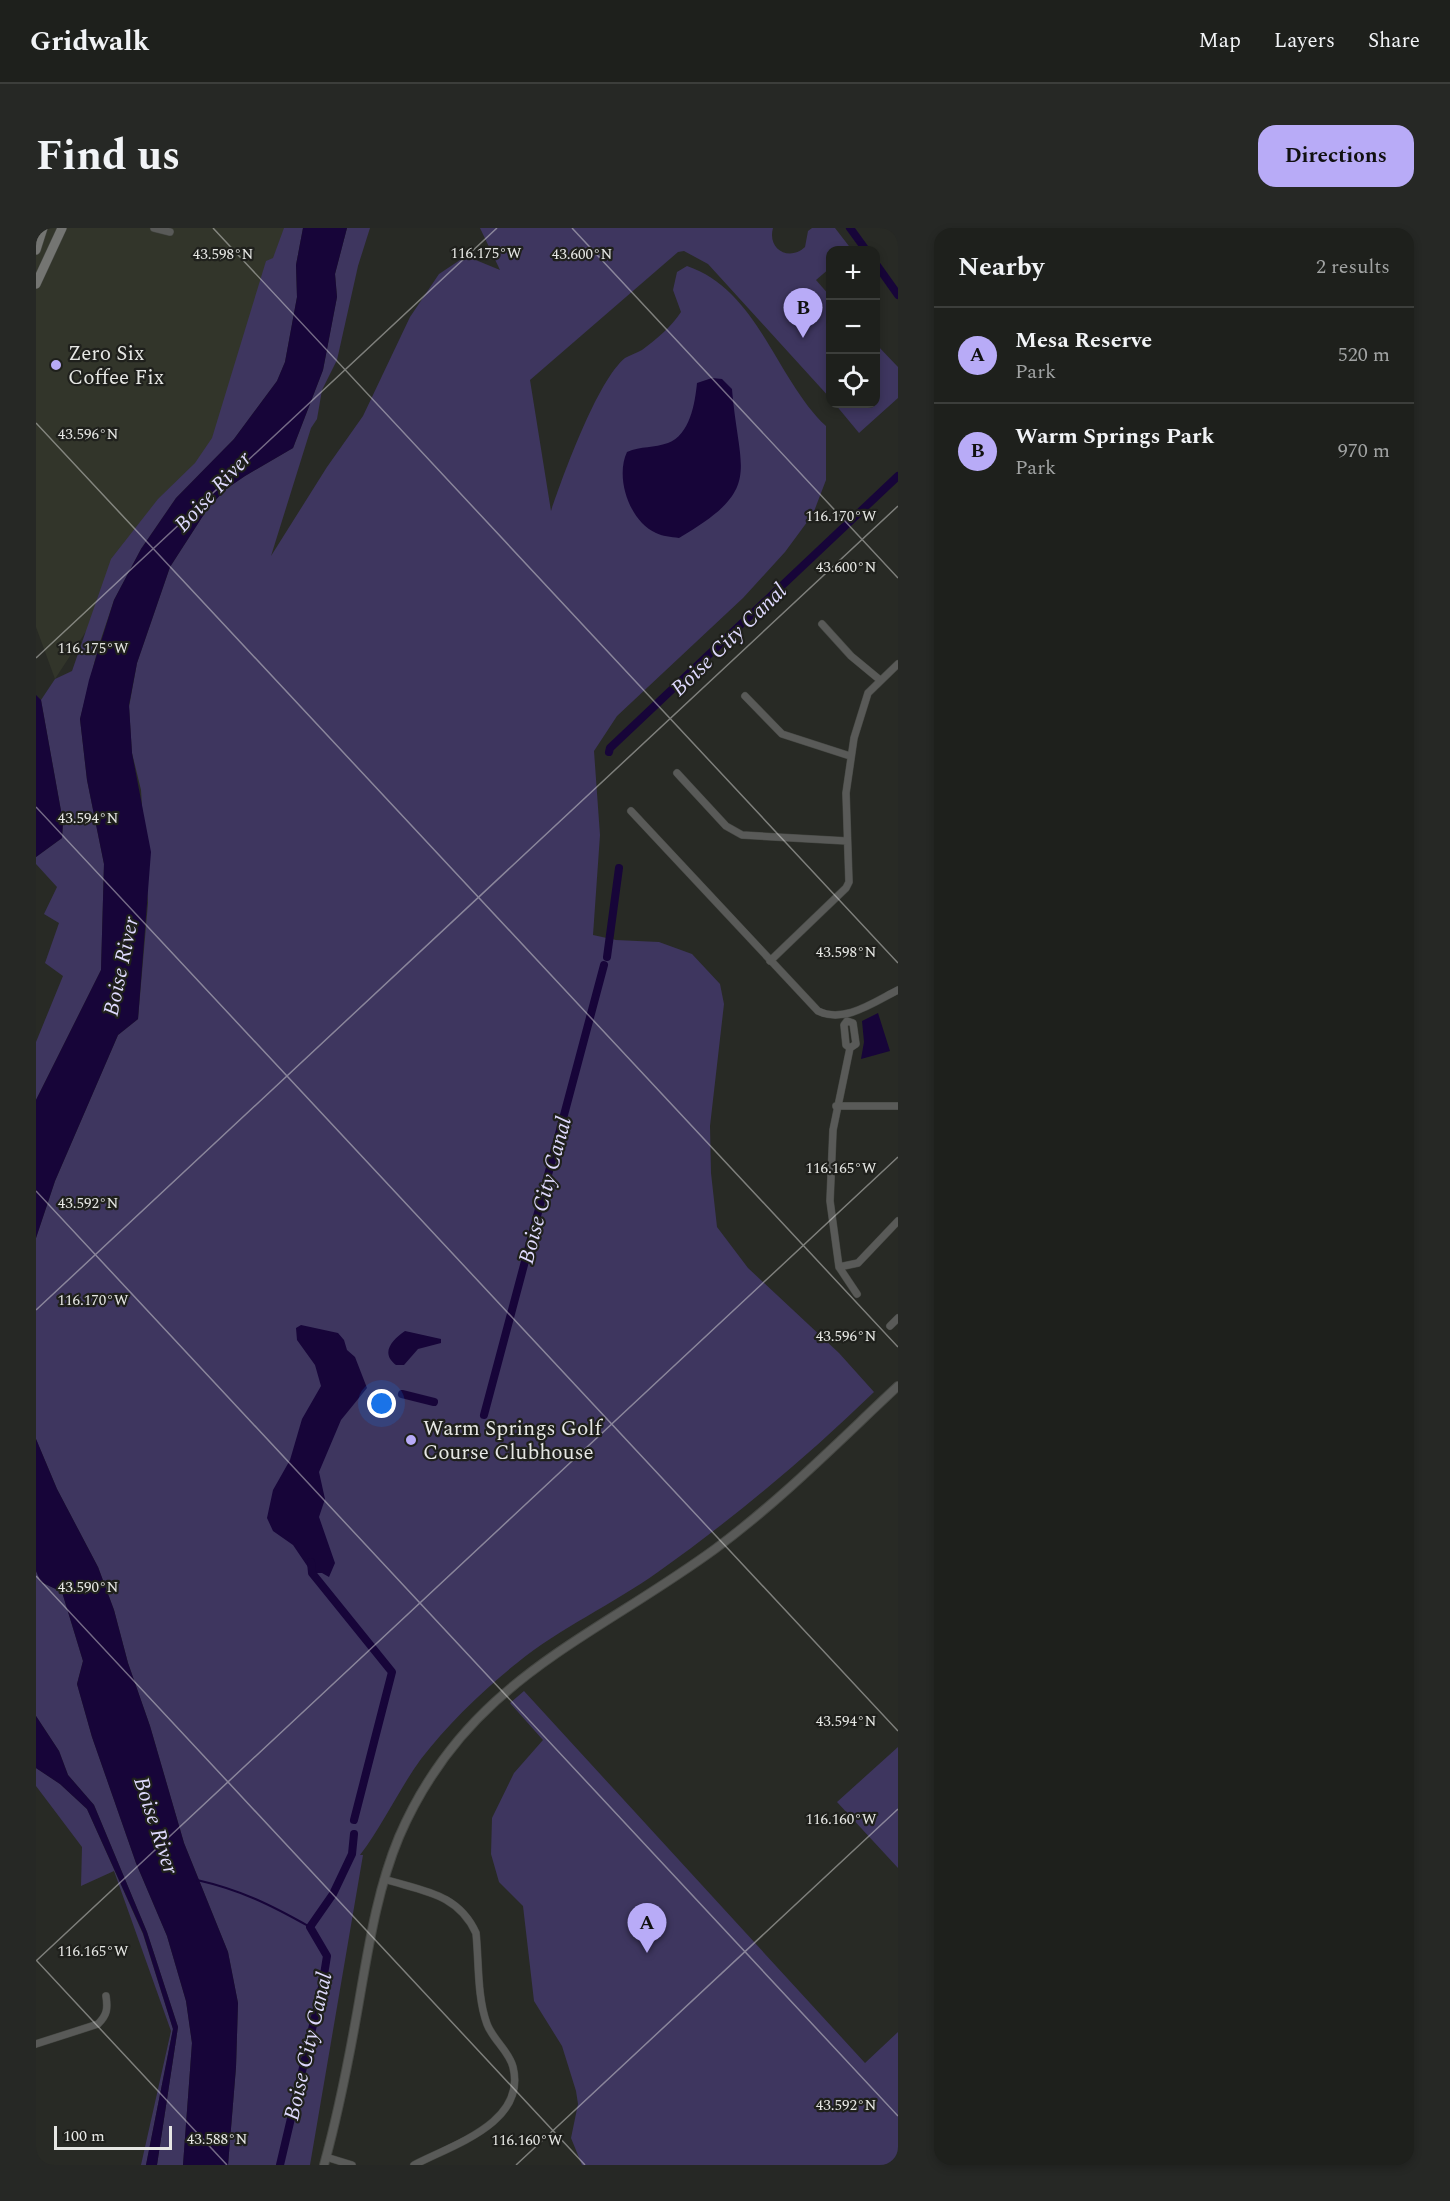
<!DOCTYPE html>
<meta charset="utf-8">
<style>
:root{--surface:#1e201c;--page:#262825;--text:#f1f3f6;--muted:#a1a3a3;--line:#3c3e3b;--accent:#b8abf7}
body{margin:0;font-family:Spectral,serif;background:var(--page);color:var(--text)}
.controls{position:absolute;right:18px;top:18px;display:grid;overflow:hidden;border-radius:12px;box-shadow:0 3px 9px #0003}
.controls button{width:54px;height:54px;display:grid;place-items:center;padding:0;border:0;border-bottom:2px solid var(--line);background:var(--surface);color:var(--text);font:30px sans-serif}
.scale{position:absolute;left:18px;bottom:15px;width:118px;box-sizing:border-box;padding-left:6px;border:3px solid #e6e7e4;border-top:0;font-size:16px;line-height:21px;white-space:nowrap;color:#e6e7e4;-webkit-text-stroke:4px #1f201c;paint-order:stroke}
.you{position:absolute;left:346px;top:1176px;width:21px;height:21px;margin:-15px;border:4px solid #fff;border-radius:50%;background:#1a73e8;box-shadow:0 0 0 9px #1a73e833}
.badge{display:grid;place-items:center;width:39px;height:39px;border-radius:50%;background:var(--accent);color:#111;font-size:20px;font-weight:700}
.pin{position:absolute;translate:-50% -50px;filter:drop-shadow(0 2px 3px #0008)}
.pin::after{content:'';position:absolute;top:32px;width:21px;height:18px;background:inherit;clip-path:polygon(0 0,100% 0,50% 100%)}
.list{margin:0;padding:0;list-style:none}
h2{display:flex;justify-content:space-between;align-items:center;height:78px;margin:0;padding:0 24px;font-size:26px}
h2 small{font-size:20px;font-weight:400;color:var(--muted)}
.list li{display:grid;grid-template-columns:39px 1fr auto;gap:18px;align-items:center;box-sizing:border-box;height:96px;padding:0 24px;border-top:2px solid var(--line)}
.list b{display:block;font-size:22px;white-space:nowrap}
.list p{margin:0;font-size:20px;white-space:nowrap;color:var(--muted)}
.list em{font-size:20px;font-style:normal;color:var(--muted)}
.icon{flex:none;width:33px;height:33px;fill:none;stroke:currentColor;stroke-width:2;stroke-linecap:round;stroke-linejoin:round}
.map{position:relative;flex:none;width:862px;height:1937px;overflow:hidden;border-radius:18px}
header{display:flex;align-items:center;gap:36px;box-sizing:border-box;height:84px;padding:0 30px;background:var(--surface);border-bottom:2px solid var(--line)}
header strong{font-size:28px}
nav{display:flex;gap:33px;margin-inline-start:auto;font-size:21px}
.intro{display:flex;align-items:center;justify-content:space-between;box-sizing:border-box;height:144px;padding:0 36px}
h1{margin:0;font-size:42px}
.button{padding:15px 27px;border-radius:18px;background:var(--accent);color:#111;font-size:21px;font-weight:700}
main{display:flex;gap:36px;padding:0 36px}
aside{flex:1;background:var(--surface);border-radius:18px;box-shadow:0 3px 9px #0003}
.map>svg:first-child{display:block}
.built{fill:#32352a}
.green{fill:#3e365f}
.water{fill:#170539}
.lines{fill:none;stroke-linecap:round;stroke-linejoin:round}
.stream{stroke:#170539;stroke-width:2}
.canal{stroke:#170539;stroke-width:8}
.minor-casing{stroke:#464844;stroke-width:8}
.tertiary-casing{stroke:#464844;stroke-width:10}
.secondary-casing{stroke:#464844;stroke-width:10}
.minor{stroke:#595a58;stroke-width:7}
.tertiary{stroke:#595a58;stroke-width:8}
.secondary{stroke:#747572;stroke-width:9}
.ticks{fill:none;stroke:#e6e7e4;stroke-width:1.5;stroke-opacity:0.45}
.poi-dot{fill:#b8abf7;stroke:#1f201c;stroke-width:2}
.labels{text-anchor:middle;stroke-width:4.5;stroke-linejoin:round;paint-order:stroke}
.poi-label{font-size:21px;fill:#e6e7e4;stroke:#1f201c;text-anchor:start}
.water-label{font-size:22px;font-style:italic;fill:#ded9fd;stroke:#1f201c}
.ticks-label{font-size:15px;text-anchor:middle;fill:#e6e7e4;stroke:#1f201c;stroke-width:4.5;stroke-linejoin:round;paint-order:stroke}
</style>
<header>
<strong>Gridwalk</strong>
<nav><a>Map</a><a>Layers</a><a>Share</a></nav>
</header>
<div class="intro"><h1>Find us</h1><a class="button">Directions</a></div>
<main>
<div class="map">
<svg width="862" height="1937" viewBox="0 0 862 1937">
<rect width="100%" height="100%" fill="#282a25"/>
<path class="built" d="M0,0H257L236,148L75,365L19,451L0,399Z"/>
<path class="green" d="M248,0H267L260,37L261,69L249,134L241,153L198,211L140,270L105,321L78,372L62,420L44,491L51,552L68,636L65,742L0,872V814L27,748L9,735L23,695L8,686L21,659L0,636V629L26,610L27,594L5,472L19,451L36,443L75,331L122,271L159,235L176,210L230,33L237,30Z
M311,0H334L322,38L301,132L286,162L281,191L275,200L235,328L291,239L327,188L374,89L403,46L430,28L464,42L444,0H737C731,21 753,34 769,19L772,3L776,0H799L816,22H794V40L780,52L794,68V170L672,36L648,23L642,24L494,152L515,283C527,248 561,153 589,130C594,127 601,125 606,122C621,111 635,99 645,84L637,62L641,44L651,38C722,62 740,151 790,198V252L777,286L749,324L707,370L581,488L558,523L564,607L557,707L580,712L623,714L656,726L684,756L688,776L674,898L675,945L681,999L712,1040L803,1125L838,1164C771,1229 698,1290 622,1344C577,1376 524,1400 481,1435C447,1462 411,1497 385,1531C363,1561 347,1597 324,1627H327L274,1937H192L200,1839L202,1775L192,1724L148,1615L114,1498L92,1435L78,1382L62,1339L21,1261L0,1211V1010L19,953L82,807L102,791L112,675L105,562L96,525L93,479L101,435L134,339L172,280L190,261L209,248L257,220L287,142L301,69L299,46Z
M840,116L862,139V170L823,205L799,176H840Z
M0,1343L5,1354L26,1364L47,1433L41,1456L56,1509L100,1635L131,1708L150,1773L156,1815L147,1937H121L142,1799L111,1704L58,1577L32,1547L23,1523L0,1488Z
M488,1463L829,1835L862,1804V1937H546L535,1910L542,1876L540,1863L526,1818L498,1773L487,1678L463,1654L455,1626L456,1590L478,1545L507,1512L474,1475Z
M862,1519V1640L801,1574Z
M0,1540L24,1556L51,1581L107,1706L137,1801L110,1937H105L135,1803L78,1643L45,1658L46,1619L0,1558Z"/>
<path class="water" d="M267,0H311L299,46L301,69L287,142L257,220L209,248L190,261L172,280L134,339L101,435L93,477L96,525L115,624L102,791L82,807L19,953L0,1010V872L65,742L68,636L51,552L44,491L53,452L78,372L105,321L140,270L198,211L241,153L249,134L261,69L260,37Z
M676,150L686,151L696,161C703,246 728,260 643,310C635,309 626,308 620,305C593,293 579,249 591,224C605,218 618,220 632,215C654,207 659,175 661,155Z
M0,467L5,472L27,594L26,610L0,629Z
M842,785L854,823L825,831L828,814L826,793Z
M265,1097L302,1105L308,1112L311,1122L319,1129L331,1160L305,1192L283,1244L289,1271L283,1289L299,1335L293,1349L286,1345H276L257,1317L237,1303L231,1290L237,1262L254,1232L266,1191L285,1158L279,1137L261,1112L260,1100Z
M369,1103L405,1111V1115L382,1121L368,1137H360C344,1125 356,1112 369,1103Z
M0,1211L21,1261L62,1339L78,1382L92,1435L114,1498L148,1615L192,1724L202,1775L200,1839L192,1937H147L156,1815L150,1773L131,1708L100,1635L56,1509L41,1456L47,1433L26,1364L5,1354L0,1343Z
M0,1488L23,1523L32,1547L58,1577L111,1704L142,1799L121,1937H110L137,1801L107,1705L51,1581L24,1556L0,1540Z"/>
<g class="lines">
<path class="stream" d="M161,1652C205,1662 235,1677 274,1699"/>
<path class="canal" d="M814,0L830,22
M840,36L862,67
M573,524L574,520L862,248
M571,729L583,640
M366,1166L398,1174
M448,1187L568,737
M275,1334L276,1345L356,1444L318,1592
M244,1937L286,1759L291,1728L274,1699L297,1666L316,1626L318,1606"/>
<g class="minor-casing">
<path id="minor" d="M118,0L134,4
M786,396L815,428L844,452
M709,468L746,506L814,528
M641,545L690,598L706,607L811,613
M595,583L782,783C808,796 838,774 862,762
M734,733L810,660L813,654L810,565L818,510L832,465L862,436
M814,820L810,817L808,797L811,793L817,795L820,816L814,820L797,902L794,973L803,1039L821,1066
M800,878H862
M803,1039L822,1035L862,993
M854,1098L862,1090
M348,1651C386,1663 422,1665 440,1705C443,1734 441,1769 451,1796C457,1812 473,1823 477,1839C491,1895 416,1917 378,1937
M0,1816L62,1796C71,1787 72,1781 70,1768
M290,1929L316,1937"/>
</g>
<g class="tertiary-casing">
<path id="tertiary" d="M288,1937C304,1879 315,1821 325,1762C334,1710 343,1657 363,1609C430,1453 553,1413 679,1321C744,1273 802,1214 862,1158"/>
</g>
<g class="secondary-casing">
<path id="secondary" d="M0,22L7,0
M0,56L26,0"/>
</g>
<use href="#minor" class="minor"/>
<use href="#tertiary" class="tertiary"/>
<use href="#secondary" class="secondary"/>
</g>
<path class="ticks" d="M177,0L862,735M536,0L862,350M0,195L862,1119M0,430L461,0M0,579L862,1503M0,963L862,1888M0,1082L862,278M0,1348L549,1937M0,1732L191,1937M0,1733L862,929M480,1937L862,1581"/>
<g class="poi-dot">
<circle cx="20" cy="137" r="6"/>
<circle cx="375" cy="1212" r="6"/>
</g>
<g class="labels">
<g class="poi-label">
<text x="32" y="132">Zero Six<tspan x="32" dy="24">Coffee Fix</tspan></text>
<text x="387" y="1207">Warm Springs Golf<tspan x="387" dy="24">Course Clubhouse</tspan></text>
</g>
<g class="water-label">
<text transform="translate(176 263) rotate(-47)" y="8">Boise River</text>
<text transform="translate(692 411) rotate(-44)" y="8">Boise City Canal</text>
<text transform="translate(84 738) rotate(-78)" y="8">Boise River</text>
<text transform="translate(508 962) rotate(-75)" y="8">Boise City Canal</text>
<text transform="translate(121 1597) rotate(72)" y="8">Boise River</text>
<text transform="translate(271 1818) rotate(-77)" y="8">Boise City Canal</text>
</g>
</g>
<g class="ticks-label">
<text x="450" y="30">116.175°W</text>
<text x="187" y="31">43.598°N</text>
<text x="546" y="31">43.600°N</text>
<text x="52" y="211">43.596°N</text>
<text x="805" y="293">116.170°W</text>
<text x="810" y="344">43.600°N</text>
<text x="57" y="425">116.175°W</text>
<text x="52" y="595">43.594°N</text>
<text x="810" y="729">43.598°N</text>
<text x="805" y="945">116.165°W</text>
<text x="52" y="980">43.592°N</text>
<text x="57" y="1077">116.170°W</text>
<text x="810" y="1113">43.596°N</text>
<text x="52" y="1364">43.590°N</text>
<text x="810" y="1498">43.594°N</text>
<text x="805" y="1596">116.160°W</text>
<text x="57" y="1728">116.165°W</text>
<text x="810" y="1882">43.592°N</text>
<text x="181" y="1916">43.588°N</text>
<text x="491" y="1917">116.160°W</text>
</g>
</svg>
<div class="controls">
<button>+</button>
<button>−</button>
<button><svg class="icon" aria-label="locate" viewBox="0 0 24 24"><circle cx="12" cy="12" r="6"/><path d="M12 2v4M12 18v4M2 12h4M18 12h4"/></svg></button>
</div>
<div class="scale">100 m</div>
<div class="you"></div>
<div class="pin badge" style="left:611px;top:1725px">A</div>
<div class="pin badge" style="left:767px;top:110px">B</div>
</div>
<aside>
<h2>Nearby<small>2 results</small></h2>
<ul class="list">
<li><span class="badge">A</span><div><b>Mesa Reserve</b><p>Park</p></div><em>520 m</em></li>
<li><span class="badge">B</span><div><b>Warm Springs Park</b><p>Park</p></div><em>970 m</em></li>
</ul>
</aside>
</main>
